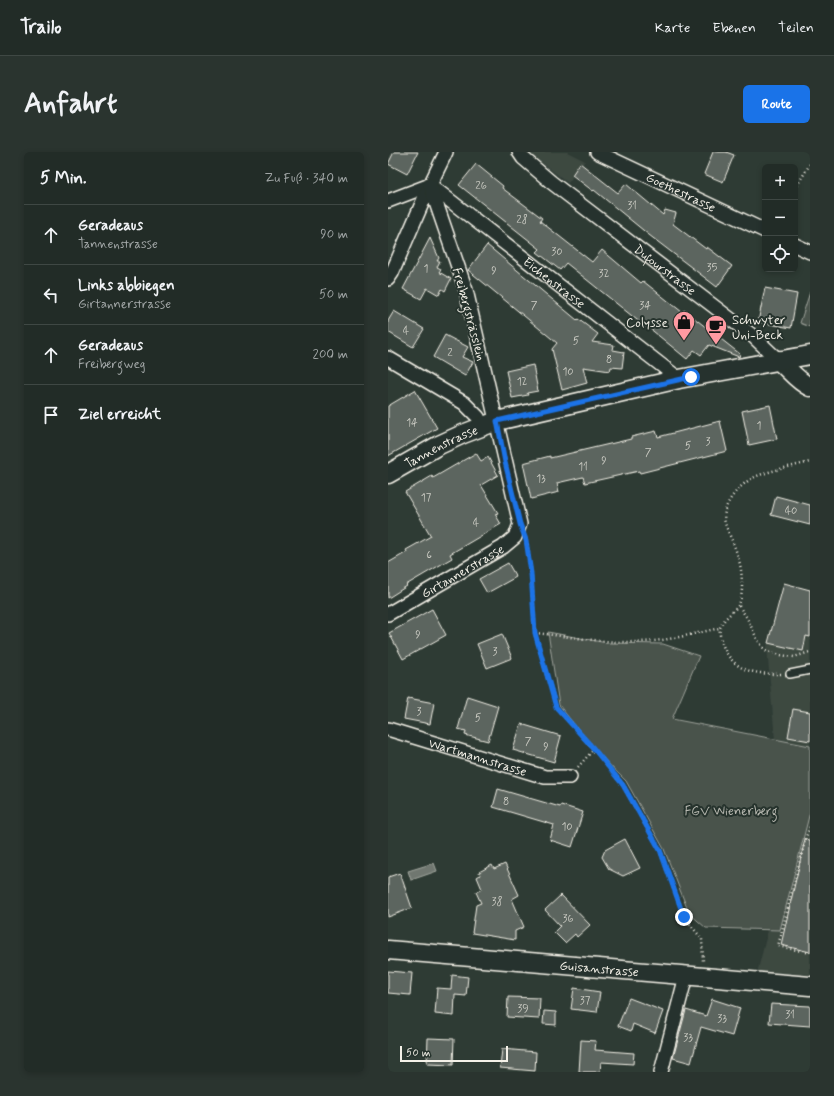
<!DOCTYPE html>
<html lang="de">
<meta charset="utf-8">
<style>
:root{--surface:#222c27;--page:#2a342f;--text:#f1f3f6;--muted:#a2a7a7;--line:#3f4844;--accent:#1a73e8}
body{margin:0;font-family:Mynerve,sans-serif;background:var(--page);color:var(--text)}
.controls{position:absolute;right:12px;top:12px;display:grid;overflow:hidden;border-radius:6px;box-shadow:0 2px 6px #0003}
.controls button{width:36px;height:36px;display:grid;place-items:center;padding:0;border:0;border-bottom:1px solid var(--line);background:var(--surface);color:var(--text);font:20px sans-serif}
.scale{position:absolute;left:12px;bottom:10px;width:108px;box-sizing:border-box;padding-left:4px;border:2px solid #f4f1e8;border-top:0;font-size:11px;line-height:14px;white-space:nowrap;color:#f4f1e8;-webkit-text-stroke:3px #26332d;paint-order:stroke}
.stop{position:absolute;width:12px;height:12px;margin:-9px;border:3px solid #1a73e8;border-radius:50%;background:#fff}
.stop.end{background:#1a73e8;border-color:#fff;box-shadow:0 1px 4px #0008}
.list{margin:0;padding:0;list-style:none}
h2{display:flex;justify-content:space-between;align-items:center;height:52px;margin:0;padding:0 16px;font-size:17px}
h2 small{font-size:13px;font-weight:400;color:var(--muted)}
.list li{display:grid;grid-template-columns:26px 1fr auto;gap:12px;align-items:center;box-sizing:border-box;height:60px;padding:0 16px;border-top:1px solid var(--line)}
.list b{display:block;font-size:15px;white-space:nowrap}
.list p{margin:0;font-size:13px;white-space:nowrap;color:var(--muted)}
.list em{font-size:13px;font-style:normal;color:var(--muted)}
.icon{flex:none;width:22px;height:22px;fill:none;stroke:currentColor;stroke-width:2;stroke-linecap:round;stroke-linejoin:round}
.map{position:relative;flex:none;width:422px;height:920px;overflow:hidden;border-radius:6px}
header{display:flex;align-items:center;gap:24px;box-sizing:border-box;height:56px;padding:0 20px;background:var(--surface);border-bottom:1px solid var(--line)}
header strong{font-size:19px}
nav{display:flex;gap:22px;margin-inline-start:auto;font-size:14px}
.intro{display:flex;align-items:center;justify-content:space-between;box-sizing:border-box;height:96px;padding:0 24px}
h1{margin:0;font-size:28px}
.button{padding:10px 18px;border-radius:6px;background:var(--accent);color:#fff;font-size:14px;font-weight:700}
main{display:flex;gap:24px;padding:0 24px}
aside{flex:1;background:var(--surface);border-radius:6px;box-shadow:0 2px 6px #0003}
.map>svg:first-child{display:block}
.built{fill:#3c4841}
.green{fill:#48524c;stroke:#9ea29a}
.water{fill:#6f7770;stroke:#a4a8a0}
.building{fill:#5c655e;stroke:#f4f1e8}
.lines{fill:none;stroke-linecap:round;stroke-linejoin:round}
.lane-casing{stroke:#f4f1e8;stroke-width:10}
.street-casing{stroke:#f4f1e8;stroke-width:16}
.secondary-casing{stroke:#f4f1e8;stroke-width:21}
.path{stroke:#f4f1e8;stroke-width:2.5;stroke-dasharray:1 3;stroke-linecap:butt}
.lane{stroke:#26332d;stroke-width:7}
.street{stroke:#26332d;stroke-width:13}
.secondary{stroke:#26332d;stroke-width:18}
.route{stroke:#1a73e8;stroke-width:5}
.labels{text-anchor:middle;stroke-width:4;stroke-linejoin:round;paint-order:stroke}
.number-label{font-size:11px;fill:#cecec6}
.street-label{font-size:13px;fill:#f4f1e8;stroke:#26332d}
.poi-label{font-size:13px;fill:#f4f1e8;stroke:#26332d;text-anchor:start}
.park-label{font-size:13px;fill:#b8b9b1;stroke:#26332d}
</style>
<header>
<strong>Trailo</strong>
<nav><a>Karte</a><a>Ebenen</a><a>Teilen</a></nav>
</header>
<div class="intro"><h1>Anfahrt</h1><a class="button">Route</a></div>
<main>
<aside>
<h2>5 Min.<small>Zu Fuß · 340 m</small></h2>
<ul class="list">
<li><svg class="icon" aria-label="ahead" viewBox="0 0 24 24"><path d="M12 20V5M6 11l6-6 6 6"/></svg><div><b>Geradeaus</b><p>Tannenstrasse</p></div><em>90 m</em></li>
<li><svg class="icon" aria-label="left" viewBox="0 0 24 24"><path d="M17 20v-9H6M10 6l-5 5 5 5"/></svg><div><b>Links abbiegen</b><p>Girtannerstrasse</p></div><em>50 m</em></li>
<li><svg class="icon" aria-label="ahead" viewBox="0 0 24 24"><path d="M12 20V5M6 11l6-6 6 6"/></svg><div><b>Geradeaus</b><p>Freibergweg</p></div><em>200 m</em></li>
<li><svg class="icon" aria-label="arrive" viewBox="0 0 24 24"><path d="M6 21V4h12l-3 4 3 4H6"/></svg><div><b>Ziel erreicht</b></div></li>
</ul>
</aside>
<div class="map">
<svg width="422" height="920" viewBox="0 0 422 920">
<rect width="100%" height="100%" fill="#2e3b34"/>
<filter id="ink" filterUnits="userSpaceOnUse"><feTurbulence type="fractalNoise" baseFrequency=".025" numOctaves="2"/><feDisplacementMap in="SourceGraphic" scale="8" xChannelSelector="R" yChannelSelector="G"/><feConvolveMatrix kernelMatrix="1 2 1 2 8 2 1 2 1" color-interpolation-filters="sRGB"/></filter>
<g filter="url(#ink)">
<path class="built" d="M142,0H179L197,9L180,31L142,2Z
M396,431L422,438V601L388,600L379,495Z
M422,614V832L367,829Z"/>
<path class="green" d="M422,140V175L412,171Z
M160,480L219,491L275,492L311,504L284,567L422,594V660L392,778L318,776L301,761L276,697L238,629L204,596L171,553Z"/>
<path class="water" d="M46,711L49,719L23,728L20,719Z"/>
<path class="building" d="M6,0H30L19,22L0,12Z
M325,0H338L346,3L335,30L316,22Z
M192,11L230,41L238,32L275,63L277,58L288,61L285,72L318,97L319,95L344,114L329,135L261,83L206,38L205,39L184,23Z
M88,12L115,34L114,36L154,66L152,69L204,110L214,98L253,131L255,129L294,160L296,158L352,202L351,205L321,193L313,203L306,198L299,207L260,175L259,176L178,111L172,118L149,100L152,97L71,33Z
M42,86L51,106L49,109H52L49,115L53,117L51,120L63,127L57,139L54,137L51,143L39,136L33,147L15,137Z
M99,93L189,168L190,167L210,182L204,190L226,193L225,198L236,200L234,216L223,215L222,219L195,215L199,231L174,238L164,197L169,191L80,118Z
M377,136L409,142L403,176L370,170Z
M6,159L36,177L25,195L0,180V169Z
M57,183L80,195L74,205L85,210L77,224L45,205Z
M145,213L150,239L139,241L140,243L124,246L118,219Z
M27,238L49,276L0,304V254Z
M382,253L389,287L361,293L354,259Z
M332,269L339,299L252,321L251,319L197,331L195,325L169,331L171,340L143,347L135,311L162,304V306L243,287V285L268,279L270,285Z
M88,301L93,309L100,305L110,323L93,333L110,361L107,362L113,372L62,402L64,406L18,433L19,434L0,446V411L19,400L18,398L43,384L17,340L44,324L45,326Z
M388,344L422,353V373L383,363Z
M120,411L128,425L99,441L91,427Z
M396,431L422,438V485L418,484L415,499L380,491Z
M44,457L58,483L15,507L1,481Z
M114,482L124,506L99,516L89,492Z
M79,544L110,554L100,589L77,583L78,579L70,577Z
M20,546L46,551L42,572L16,567Z
M405,557L422,560V589L400,585Z
M133,572L173,584L166,610L125,598Z
M110,637L172,655L173,653L195,660L184,695L162,688L166,673L105,655Z
M237,687L252,716L235,724L221,717L214,705L217,698Z
M417,687L422,688V800L393,793Z
M117,712L131,743L124,747L136,775L127,779V788L84,781L88,753L93,751L88,740L94,737L89,725L92,723L91,720L104,713L106,717Z
M12,721L24,756L0,765V725Z
M173,743L202,773L189,785L187,782L177,791L166,780L172,774L157,758Z
M0,819L24,821L22,843L0,841Z
M64,823L80,825L78,844L67,843L66,864L47,862L49,836L63,837Z
M186,836L212,840L209,860L183,857Z
M120,845L152,846L151,867L119,865Z
M241,846L275,859L267,881L245,872L243,879L230,874Z
M324,847L352,856L344,884L313,875L303,911L285,906L298,858L318,864Z
M383,852L422,854V874L381,871Z
M156,859L168,860V873L155,872Z
M40,886L66,887L65,913L39,912Z
M193,888L208,889L207,898L246,901L245,912L213,910L212,920H191Z
M114,897L148,900L147,919L112,916Z"/>
<g class="lines">
<g class="lane-casing">
<path id="lane" d="M402,522L422,518"/>
</g>
<g class="street-casing">
<g id="street">
<path id="s1" d="M131,0L135,6L163,30L366,185L390,208"/>
<path id="s2" d="M209,0L377,79"/>
<path id="s3" d="M42,33L291,227"/>
<path d="M0,49L42,33"/>
<path d="M407,93L422,100"/>
<path d="M0,127L4,121L42,33L58,0"/>
<path d="M0,206L76,251L90,265L94,274"/>
<path id="s4" d="M0,462L115,395L127,385L132,372L78,138L42,33"/>
<path id="s5" d="M0,577L157,625H182"/>
<path d="M273,920L298,824"/>
</g>
</g>
<g class="secondary-casing">
<g id="secondary">
<path d="M390,208C401,217 409,229 422,235"/>
<path id="s6" d="M0,322L51,293L75,282L109,269L291,227L422,203"/>
<path id="s7" d="M0,798L422,834"/>
</g>
</g>
<path class="path" d="M407,37L422,12
M139,392L143,421L147,481L168,555L206,597L235,633L272,698L296,765L314,787L315,810
M351,454L359,466L369,487L377,498L392,503L406,505L422,500
M147,481C180,484 214,491 248,490C276,490 304,482 332,476
M393,522C367,522 346,520 335,494C333,489 331,481 332,476C335,467 343,462 349,455C353,451 354,440 354,435C354,423 353,413 349,402C346,391 340,381 337,371C332,352 354,330 369,324C384,318 406,314 422,310
M190,615L206,597
M422,675L418,685L390,794L422,801"/>
<use href="#lane" class="lane"/>
<use href="#street" class="street"/>
<use href="#secondary" class="secondary"/>
</g>
</g>
<g class="lines" filter="url(#ink)">
<path class="route" d="M296,765L272,698L235,633L206,597L168,555L147,481L143,421L138,388L132,372L117,310L109,269L303,225"/>
</g>
<defs>
<g id="shop-pin" transform="scale(1.15)"><path d="M0 17L-7.5 6A9.5 9.5 0 1 1 7.5 6Z" fill="#ff9aa2" stroke="#26332d"/><path d="M-5-2.5h2.3a2.7 3.5 0 0 1 5.4 0H5L5.5 6h-11ZM-1.5-2.5h3a1.5 2.3 0 0 0-3 0Z" fill="#111"/></g>
<g id="cafe-pin" transform="scale(1.15)"><path d="M0 17L-7.5 6A9.5 9.5 0 1 1 7.5 6Z" fill="#ff9aa2" stroke="#26332d"/><path d="M-5.5-4.5H6V0H3Q3 3.5 0 3.5H-2.5Q-5.5 3.5-5.5 0ZM3-3.2v2h1.7v-2ZM-6 4.5H4V6H-6Z" fill="#111"/></g>
</defs>
<g fill-rule="evenodd">
<use href="#shop-pin" x="296" y="170"/>
<use href="#cafe-pin" x="328" y="174"/>
</g>
<g class="labels">
<g class="number-label">
<text x="93" y="37">26</text>
<text x="244" y="57">31</text>
<text x="134" y="71">28</text>
<text x="169" y="103">30</text>
<text x="324" y="119">35</text>
<text x="38" y="120">1</text>
<text x="106" y="122">9</text>
<text x="216" y="125">32</text>
<text x="146" y="157">7</text>
<text x="257" y="157">34</text>
<text x="18" y="182">4</text>
<text x="188" y="192">5</text>
<text x="62" y="204">2</text>
<text x="221" y="211">8</text>
<text x="180" y="223">10</text>
<text x="134" y="233">12</text>
<text x="24" y="274">14</text>
<text x="371" y="277">1</text>
<text x="320" y="293">3</text>
<text x="300" y="297">5</text>
<text x="260" y="304">7</text>
<text x="216" y="312">9</text>
<text x="195" y="318">11</text>
<text x="153" y="330">13</text>
<text x="38" y="349">17</text>
<text x="403" y="362">40</text>
<text x="88" y="374">4</text>
<text x="41" y="406">6</text>
<text x="30" y="486">9</text>
<text x="107" y="503">3</text>
<text x="31" y="563">3</text>
<text x="90" y="569">5</text>
<text x="140" y="593">7</text>
<text x="158" y="598">9</text>
<text x="118" y="653">8</text>
<text x="179" y="678">10</text>
<text x="109" y="753">38</text>
<text x="180" y="770">36</text>
<text x="197" y="852">37</text>
<text x="135" y="860">39</text>
<text x="402" y="866">31</text>
<text x="334" y="870">33</text>
<text x="300" y="889">33</text>
</g>
<g class="street-label">
<text dy="5" stroke="none"><textPath href="#s2" startOffset="93">Goethestrasse</textPath></text>
<text dy="5" stroke="none"><textPath href="#s1" startOffset="188">Dufourstrasse</textPath></text>
<text dy="5" stroke="none"><textPath href="#s3" startOffset="158">Eichenstrasse</textPath></text>
<text transform="translate(82 162) rotate(75)" y="5">Freibergsträsslein</text>
<text dy="5" stroke="none"><textPath href="#s6" startOffset="60">Tannenstrasse</textPath></text>
<text dy="5" stroke="none"><textPath href="#s4" startOffset="86">Girtannerstrasse</textPath></text>
<text dy="5" stroke="none"><textPath href="#s5" startOffset="94">Wartmannstrasse</textPath></text>
<text dy="5" stroke="none"><textPath href="#s7" startOffset="212">Guisanstrasse</textPath></text>
</g>
<g class="poi-label">
<text x="344" y="172">Schwyter<tspan x="344" dy="15">Uni-Beck</tspan></text>
<text x="280" y="175" text-anchor="end">Colysse</text>
</g>
<g class="park-label">
<text x="343" y="663">FGV Wienerberg</text>
</g>
</g>
</svg>
<div class="controls">
<button>+</button>
<button>−</button>
<button><svg class="icon" aria-label="locate" viewBox="0 0 24 24"><circle cx="12" cy="12" r="6"/><path d="M12 2v4M12 18v4M2 12h4M18 12h4"/></svg></button>
</div>
<div class="scale">50 m</div>
<div class="stop" style="left:303px;top:225px"></div>
<div class="stop end" style="left:296px;top:765px"></div>
</div>
</main>
